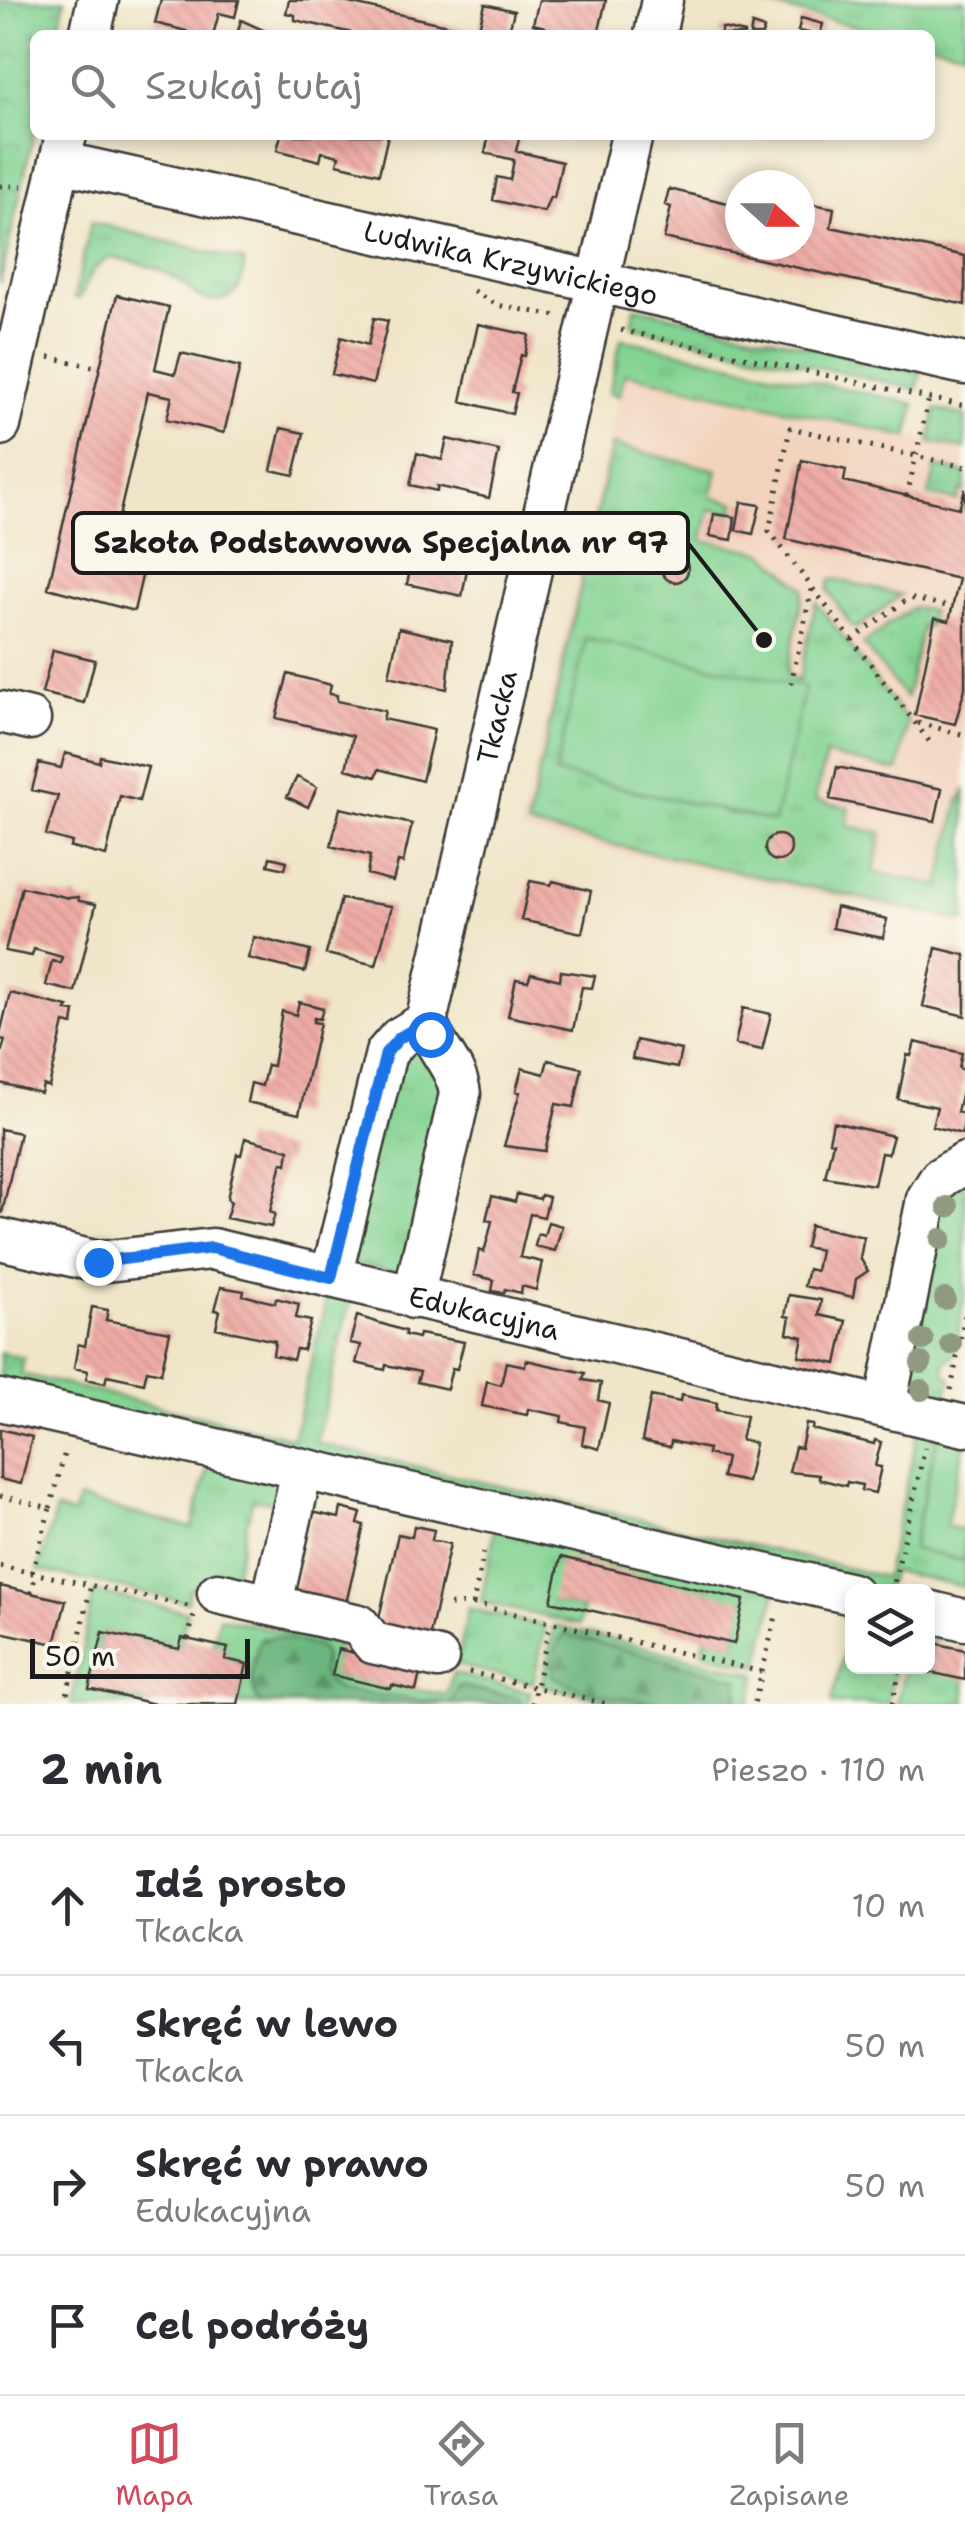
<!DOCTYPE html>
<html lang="pl">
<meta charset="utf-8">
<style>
:root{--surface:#fff;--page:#f2f2f3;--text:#2b2b33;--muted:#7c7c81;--line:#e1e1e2;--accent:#d1495b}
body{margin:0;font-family:"Shantell Sans",sans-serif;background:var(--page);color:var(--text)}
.controls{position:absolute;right:30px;bottom:30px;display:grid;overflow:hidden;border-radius:15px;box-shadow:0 5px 15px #0003}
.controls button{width:90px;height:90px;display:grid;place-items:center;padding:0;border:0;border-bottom:2px solid var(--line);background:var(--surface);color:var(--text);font:50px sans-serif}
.compass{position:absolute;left:725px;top:170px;width:90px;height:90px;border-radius:50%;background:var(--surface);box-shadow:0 5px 15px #0003;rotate:111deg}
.scale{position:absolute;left:30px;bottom:25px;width:220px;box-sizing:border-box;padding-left:10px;border:5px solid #1c1c1c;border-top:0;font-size:28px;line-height:35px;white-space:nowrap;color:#1c1c1c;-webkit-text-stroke:8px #fbf7ec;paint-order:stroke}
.stop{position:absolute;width:30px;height:30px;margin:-22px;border:8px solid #1a73e8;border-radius:50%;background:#fff}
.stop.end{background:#1a73e8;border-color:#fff;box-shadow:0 2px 10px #0008}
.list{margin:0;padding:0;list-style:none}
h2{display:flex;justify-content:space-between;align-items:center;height:130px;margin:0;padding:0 40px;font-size:42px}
h2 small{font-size:32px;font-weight:400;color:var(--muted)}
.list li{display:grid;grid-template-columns:65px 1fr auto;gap:30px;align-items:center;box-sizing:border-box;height:140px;padding:0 40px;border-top:2px solid var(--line)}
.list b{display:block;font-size:38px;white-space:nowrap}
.list p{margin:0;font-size:32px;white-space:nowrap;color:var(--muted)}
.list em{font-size:32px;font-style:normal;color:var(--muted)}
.icon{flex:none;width:55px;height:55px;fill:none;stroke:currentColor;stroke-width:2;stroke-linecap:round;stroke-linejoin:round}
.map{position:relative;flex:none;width:965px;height:1704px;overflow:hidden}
.search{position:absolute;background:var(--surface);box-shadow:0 5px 15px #0003;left:30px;right:30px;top:30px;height:110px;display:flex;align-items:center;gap:25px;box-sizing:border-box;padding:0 35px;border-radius:15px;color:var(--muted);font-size:38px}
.sheet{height:690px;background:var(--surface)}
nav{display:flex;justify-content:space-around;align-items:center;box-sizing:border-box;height:140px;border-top:2px solid var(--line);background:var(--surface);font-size:28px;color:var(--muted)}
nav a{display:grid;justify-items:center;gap:5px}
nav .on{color:var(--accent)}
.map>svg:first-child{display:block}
.built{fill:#f2d4be}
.grass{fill:url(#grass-tufts);stroke:#507858;stroke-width:2.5}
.forest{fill:url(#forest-firs);stroke:#43684c;stroke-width:2.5}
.park{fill:url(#park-crowns);stroke:#507858;stroke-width:2.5}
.garden{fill:#83d393;stroke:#507858;stroke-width:2.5}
.building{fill:url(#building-back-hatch)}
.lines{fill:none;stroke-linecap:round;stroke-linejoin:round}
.minor-casing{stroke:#3c3a36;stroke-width:45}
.path{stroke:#3c3a36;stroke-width:5;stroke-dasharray:2.5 8;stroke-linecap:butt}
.minor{stroke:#fff;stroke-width:40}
.tree{fill:#8f9a80}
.route{stroke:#1a73e8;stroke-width:12}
.labels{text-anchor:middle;stroke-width:9;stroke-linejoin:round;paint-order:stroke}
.street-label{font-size:28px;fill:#1c1c1c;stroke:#fbf7ec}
.leader{fill:none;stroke:#1c1c1c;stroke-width:4}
.callout-dot{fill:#1c1c1c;stroke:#fbf7ec;stroke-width:4}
.callout{fill:#fbf7ec;stroke:#1c1c1c;stroke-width:4}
.callout-label{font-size:30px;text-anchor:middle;font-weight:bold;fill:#1c1c1c}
</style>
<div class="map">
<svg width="965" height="1704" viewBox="0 0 965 1704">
<defs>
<pattern id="grass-tufts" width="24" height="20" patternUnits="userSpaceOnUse" patternTransform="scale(2.5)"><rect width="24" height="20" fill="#83d393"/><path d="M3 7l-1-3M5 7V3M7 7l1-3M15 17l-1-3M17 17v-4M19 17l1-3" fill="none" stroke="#71b57e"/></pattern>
<pattern id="forest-firs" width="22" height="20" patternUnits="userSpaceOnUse" patternTransform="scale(2.5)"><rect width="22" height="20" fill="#6ab57d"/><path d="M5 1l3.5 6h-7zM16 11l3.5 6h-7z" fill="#569266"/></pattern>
<pattern id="park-crowns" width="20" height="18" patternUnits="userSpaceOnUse" patternTransform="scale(2.5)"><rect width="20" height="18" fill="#83d393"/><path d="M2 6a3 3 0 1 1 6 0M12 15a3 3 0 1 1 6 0" fill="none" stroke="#71b57e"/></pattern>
<pattern id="building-back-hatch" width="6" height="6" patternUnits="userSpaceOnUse" patternTransform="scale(2.5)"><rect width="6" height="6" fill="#efaca6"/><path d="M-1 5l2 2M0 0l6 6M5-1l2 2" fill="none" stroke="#cc938e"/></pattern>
</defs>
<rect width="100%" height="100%" fill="#fbf7ec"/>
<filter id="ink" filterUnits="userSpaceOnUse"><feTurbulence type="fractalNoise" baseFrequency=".01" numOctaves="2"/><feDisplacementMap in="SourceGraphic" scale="20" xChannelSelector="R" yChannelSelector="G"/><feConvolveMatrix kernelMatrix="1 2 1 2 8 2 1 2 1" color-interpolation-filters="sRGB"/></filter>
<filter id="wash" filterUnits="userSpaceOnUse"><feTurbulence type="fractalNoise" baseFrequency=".0048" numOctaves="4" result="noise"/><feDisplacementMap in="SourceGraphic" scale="40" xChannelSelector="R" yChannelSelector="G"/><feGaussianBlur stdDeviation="2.25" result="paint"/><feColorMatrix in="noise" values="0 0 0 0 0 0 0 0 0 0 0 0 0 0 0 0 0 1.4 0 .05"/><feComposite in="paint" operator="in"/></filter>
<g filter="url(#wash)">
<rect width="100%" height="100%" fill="#f0e5c8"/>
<path class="built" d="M624,373L965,449V927L520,831Z"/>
<path class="grass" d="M742,0H965V51L930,43V35H894Z
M91,222L244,261C245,285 235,303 208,300C195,299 192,289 183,283C161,268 134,260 108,258L93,270L79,299L74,298Z
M635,307L921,371L917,389L635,327L632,324Z
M621,339L915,404L908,437L625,373L619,396L609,393Z
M936,409L965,416V449L930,442Z
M612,445L717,470L711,497L736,503L733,513L710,509L703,540L765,553L804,589L787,674L799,681L816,602L908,722L898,771L826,755L815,800L850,808L847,826L882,833L874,872L940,886L959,801L965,791V921L527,826Z
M936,467L965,473V492L960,491L957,501L929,495Z
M834,579L901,595L857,628L851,626L828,590L830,581Z
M912,607L931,611L928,626H922L906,698L863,644Z
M411,1050L420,1052L448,1079L402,1274L348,1262L394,1063Z
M965,1175V1293L955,1353L944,1364L946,1374L952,1379L938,1414L920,1409L901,1383L941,1199Z
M328,1293L351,1298L316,1443L885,1577L919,1429L938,1435L912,1548L965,1561V1587L892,1571L886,1591H875L0,1393V1353L24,1358L21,1374L293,1438Z
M209,1462L279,1477L277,1503L253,1499L235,1573C221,1588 210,1589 190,1589L187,1602L38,1570L56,1510L74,1514L78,1499L192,1528Z
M496,1522L777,1587L759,1666L702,1653L705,1637L734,1643L744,1600L551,1601L583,1609L579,1625L481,1602Z
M94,1592L187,1612L179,1649L103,1632L90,1689L155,1704H71Z
M468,1608L543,1626L545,1630L533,1683L457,1665Z
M219,1617L339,1644L333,1675L446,1695L453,1673L530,1692L528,1704H238L247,1664L225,1659L227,1648L213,1645Z
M852,1619V1666L896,1667L887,1704H831Z
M928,1623L961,1631L959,1641L935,1636L929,1671L965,1677V1704H896L905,1667L928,1666Z
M554,1626L757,1674L750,1704H624L542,1685Z"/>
<path class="forest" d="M565,1634L739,1679L738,1698L732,1704C680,1704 598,1704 553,1676C552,1659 553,1646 565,1634Z
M276,1637L317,1646L325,1654L322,1675L339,1691L450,1703L459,1686L520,1698L519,1704H261C245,1685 254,1660 260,1639Z"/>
<path class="park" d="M0,0H65L57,35H35V127L0,283Z"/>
<path class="garden" d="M586,638L805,687L774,822L555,773Z
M938,1435L965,1441L946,1526L965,1531V1561L912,1549Z"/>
<g id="blocks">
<path class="building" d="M161,0H239L235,17L219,13L213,35H185L186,31L155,23Z
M289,0H335L478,32L485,4L514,11L508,35H361L295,20V15L286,13Z
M539,0H606L598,35L544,33L545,27L533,24Z
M801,18L823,24L820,35L798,31Z
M241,20L274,35H237Z
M752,25L764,29L762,35H750Z
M722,28L745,33L744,35H720Z
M281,135H388L379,174L337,164L339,156L322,152L320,161L277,150Z
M489,135H520L516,151L562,162L554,198L550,197L544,212L493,200L497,177L510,180L514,160L485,153Z
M669,189L740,206V245H800V208L811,211L812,204L834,208L831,227L965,256V305L664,238L671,207L665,205Z
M117,295L169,307L155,369L175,374L181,353L240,367L224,433L167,419L172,397L148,392L112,547L147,555L134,611L48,588Z
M374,318L388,321L373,384L332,374L341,337L368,345Z
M478,324L529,335L525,356L521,355L512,392L517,393L512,414L461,401Z
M281,428L304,433L294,475L271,470Z
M447,439L499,451L489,498L437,486V491L410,485L417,453L442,460Z
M802,460L846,470L844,481L959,508L965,489V688L955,724L915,715L935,618L949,621L959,579L786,539Z
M741,502L760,505L753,534L736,530Z
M714,514L735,517L732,540L710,536Z
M433,532L480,542L473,571L467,570L462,596L407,584L415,547L429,550Z
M662 569a13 13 0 1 1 26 0a13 13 0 1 1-26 0Z
M399,628L452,640L447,689L389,676Z
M53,650L95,660L84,703L42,693Z
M288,674L331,685L329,694L337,695V701L385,711L383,719L434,730L422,781L379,769L376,777L346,769L353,736L276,718Z
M65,753L99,762L100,756L148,767L139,801L120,796L106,856L70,847L72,842L46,835L58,796L32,790L39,763L61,768Z
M837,767L942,789L935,821L830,799Z
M297,777L317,787L308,807L287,797Z
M340,808L412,824L403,863L398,862L393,881L367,874L370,856L331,846Z
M765 848a13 13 0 1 1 26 0a13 13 0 1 1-26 0Z
M270,857L287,861L285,869L268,865Z
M530,881L551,885L553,881L591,891L582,933L521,920Z
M22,887L69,898L78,897L79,901L96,904L75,992L46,985L52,961L60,963L62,957L34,949L32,956L5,951Z
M341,899L392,906L376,965L326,954Z
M836,907L887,919L883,938L832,928Z
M254,937L310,951L305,972L248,958Z
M936,948L965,955V1016L923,1006Z
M561,971L595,976L592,988L582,987L573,1030L508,1016L516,979L528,981L531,973L560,980Z
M10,993L68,1007L66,1010L75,1011L73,1025L64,1023L49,1087L43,1085L41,1093L0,1083V1057L5,1040L0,1039V1034Z
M299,1002L323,1008L320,1019L314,1018L313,1022L320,1023L299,1114L247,1102L251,1083L262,1086L267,1065L273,1066L282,1011L296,1015Z
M743,1008L771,1014L762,1050L735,1044Z
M636,1040L681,1050L677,1068L632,1059Z
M915,1042L962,1053L959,1068L965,1070V1078L957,1112L965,1114L962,1134L932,1126L937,1107L898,1099L907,1055L911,1056Z
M548,1060L582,1068L574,1107L556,1104L545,1151L504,1146L520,1092L516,1091L522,1068L544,1074Z
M833,1122L893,1136L888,1154L881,1153L874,1185L825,1177L833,1142L829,1141Z
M0,1129L20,1133L2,1213H0Z
M245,1138L289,1150L287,1164L282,1162L270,1212L275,1214L271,1227L226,1218L231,1202L227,1199L237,1154L241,1155Z
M517,1194L540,1199L541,1195L549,1197L544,1217L530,1214L520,1257L542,1262L536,1290L522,1286L521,1293L505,1289L504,1293L492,1291L494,1280L474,1275L479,1250L484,1252L489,1234L492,1221L486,1220L492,1196L515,1202Z
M548,1222L562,1226L555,1251L535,1246L538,1234L544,1236Z
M810,1225L864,1237L860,1258L868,1271L856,1279L853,1297L804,1286L808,1269L816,1271L820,1250L805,1247Z
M221,1287L244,1291L243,1295L258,1299L275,1303L276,1298L299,1304L296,1318L311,1321L303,1350L296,1349L293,1360L273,1355L275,1341L216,1328L220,1311L215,1310Z
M789,1295L821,1300L819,1315L846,1321L837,1364L799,1356L803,1337L787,1333L790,1317L785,1316Z
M92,1307L108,1310L106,1320L170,1332L161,1373L147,1370L144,1383L107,1375L105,1383L86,1379L88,1371L74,1368L78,1344L85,1346Z
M357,1316L405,1331V1335L418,1338L419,1334L464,1342L457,1369L452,1368L447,1389L417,1382L420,1372L386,1365L385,1370L356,1363L361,1345L350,1343Z
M526,1360L585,1373L583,1380L601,1383L598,1400L609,1403L599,1449L582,1444L585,1427L561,1422L562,1416L528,1409L527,1415L482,1406L487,1381L501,1385L506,1362L525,1366Z
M681,1395L717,1403L716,1410L746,1416L741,1440L755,1443L747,1482L722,1477L726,1458L707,1454L708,1449L671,1441L670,1447L642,1441L651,1396L680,1402Z
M806,1424L813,1425L812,1429L874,1444L875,1440L881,1442L875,1466L881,1467L875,1493L861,1490L862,1485L847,1482L846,1486L819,1479V1475L789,1472L795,1447L801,1448Z
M0,1429L32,1437L21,1484L0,1479Z
M341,1508L361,1513L358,1524L364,1525L345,1608L293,1597L312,1512L339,1518Z
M414,1526L434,1530L432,1540L450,1544L429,1639L377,1627L398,1534L412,1537Z
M561,1557L744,1600L734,1644L551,1601Z
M0,1586L66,1601L55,1644L0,1632Z
M103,1632L179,1649L182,1638L228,1648L225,1659L247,1664L238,1704H155L89,1689Z
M934,1643L965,1650V1680L929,1672Z
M338,1649L421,1669L416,1691L392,1685L391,1689L332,1675Z"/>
</g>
</g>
<g filter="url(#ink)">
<use href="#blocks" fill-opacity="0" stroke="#3c3a36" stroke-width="2.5"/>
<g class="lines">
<g class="minor-casing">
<g id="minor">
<path d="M90,35L98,0"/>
<path d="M655,35L662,0"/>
<path id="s1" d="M60,162L965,364"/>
<path d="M0,425L66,135"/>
<path d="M0,712L30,719"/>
<path id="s2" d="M0,1239L98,1262L212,1249L965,1426"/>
<path id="s3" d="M331,1277L386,1053L399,1038L426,1022L632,135"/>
<path d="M413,1298L460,1094C457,1066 435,1049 426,1022"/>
<path d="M0,1400L852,1594"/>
<path d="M885,1406L927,1199L940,1178L965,1163"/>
<path d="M218,1593L359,1625L373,1643L438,1658"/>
<path d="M272,1603L302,1470"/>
<path d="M928,1611L965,1620"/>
</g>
</g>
<path class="path" d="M0,186H22
M473,291L497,305L557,316
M621,330L965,406
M49,357L100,368
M907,496L929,398
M852,640L909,598L952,607
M791,684L812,588
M918,723L965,735
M929,741L769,531L790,428L965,467
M951,1390L965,1315
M0,1496L50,1508L32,1573
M50,1508L66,1448
M0,1566L188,1606
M892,1592L925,1448
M31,1593L36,1574
M473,1604L762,1672L754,1704
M450,1605L473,1604L485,1546
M188,1639L194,1615
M469,1672L607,1704
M762,1672L777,1612
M65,1704L91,1585
M532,1704L551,1622
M892,1704L901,1666"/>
<use href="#minor" class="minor"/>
</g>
<g class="tree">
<circle cx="948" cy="1207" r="11"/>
<circle cx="941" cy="1239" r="11"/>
<circle cx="945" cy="1299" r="11"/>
<circle cx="923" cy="1340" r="11"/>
<circle cx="951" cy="1344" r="11"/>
<circle cx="921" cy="1363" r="11"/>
<circle cx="921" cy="1390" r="11"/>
</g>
</g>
<g class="lines" filter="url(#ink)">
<path class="route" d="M98,1262L212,1248L331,1278L386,1053L399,1038L426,1022L430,1034"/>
</g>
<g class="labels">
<g class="street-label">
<text dy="10" stroke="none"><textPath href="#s1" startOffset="462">Ludwika Krzywickiego</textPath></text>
<text dy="10" stroke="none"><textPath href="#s3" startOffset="595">Tkacka</textPath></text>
<text dy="10" stroke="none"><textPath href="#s2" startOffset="495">Edukacyjna</textPath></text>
</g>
</g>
<path class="leader" d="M764 640L688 543"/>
<circle class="callout-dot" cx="764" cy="640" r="10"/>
<rect class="callout" x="73" y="513" width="615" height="60" rx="10"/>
<g class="callout-label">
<text x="381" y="553">Szkoła Podstawowa Specjalna nr 97</text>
</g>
</svg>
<div class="controls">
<button><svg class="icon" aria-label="layers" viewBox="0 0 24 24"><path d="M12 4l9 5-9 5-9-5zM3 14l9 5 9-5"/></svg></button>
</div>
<svg class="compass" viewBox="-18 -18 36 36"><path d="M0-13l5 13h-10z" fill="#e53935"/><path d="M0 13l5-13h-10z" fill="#7c7c81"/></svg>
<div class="scale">50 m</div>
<div class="stop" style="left:430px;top:1034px"></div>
<div class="stop end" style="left:98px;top:1262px"></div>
<div class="search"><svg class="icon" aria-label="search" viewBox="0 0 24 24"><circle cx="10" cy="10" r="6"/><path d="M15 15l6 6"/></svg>Szukaj tutaj</div>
</div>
<section class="sheet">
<h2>2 min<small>Pieszo · 110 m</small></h2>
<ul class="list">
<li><svg class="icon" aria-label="ahead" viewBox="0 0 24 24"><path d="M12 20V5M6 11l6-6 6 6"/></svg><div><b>Idź prosto</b><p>Tkacka</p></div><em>10 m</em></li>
<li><svg class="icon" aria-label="left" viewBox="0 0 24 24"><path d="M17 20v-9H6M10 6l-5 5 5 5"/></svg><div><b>Skręć w lewo</b><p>Tkacka</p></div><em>50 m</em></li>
<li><svg class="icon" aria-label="right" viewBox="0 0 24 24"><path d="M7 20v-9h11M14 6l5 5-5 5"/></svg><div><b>Skręć w prawo</b><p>Edukacyjna</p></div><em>50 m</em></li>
<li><svg class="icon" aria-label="arrive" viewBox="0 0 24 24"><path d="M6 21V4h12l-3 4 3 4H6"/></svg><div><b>Cel podróży</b></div></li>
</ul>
</section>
<nav>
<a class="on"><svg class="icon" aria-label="map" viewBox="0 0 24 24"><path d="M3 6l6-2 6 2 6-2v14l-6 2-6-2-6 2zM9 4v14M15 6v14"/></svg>Mapa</a>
<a><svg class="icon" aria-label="directions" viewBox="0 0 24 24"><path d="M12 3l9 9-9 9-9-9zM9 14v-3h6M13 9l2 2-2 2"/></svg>Trasa</a>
<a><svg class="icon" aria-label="saved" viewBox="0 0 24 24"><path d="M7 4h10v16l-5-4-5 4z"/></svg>Zapisane</a>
</nav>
